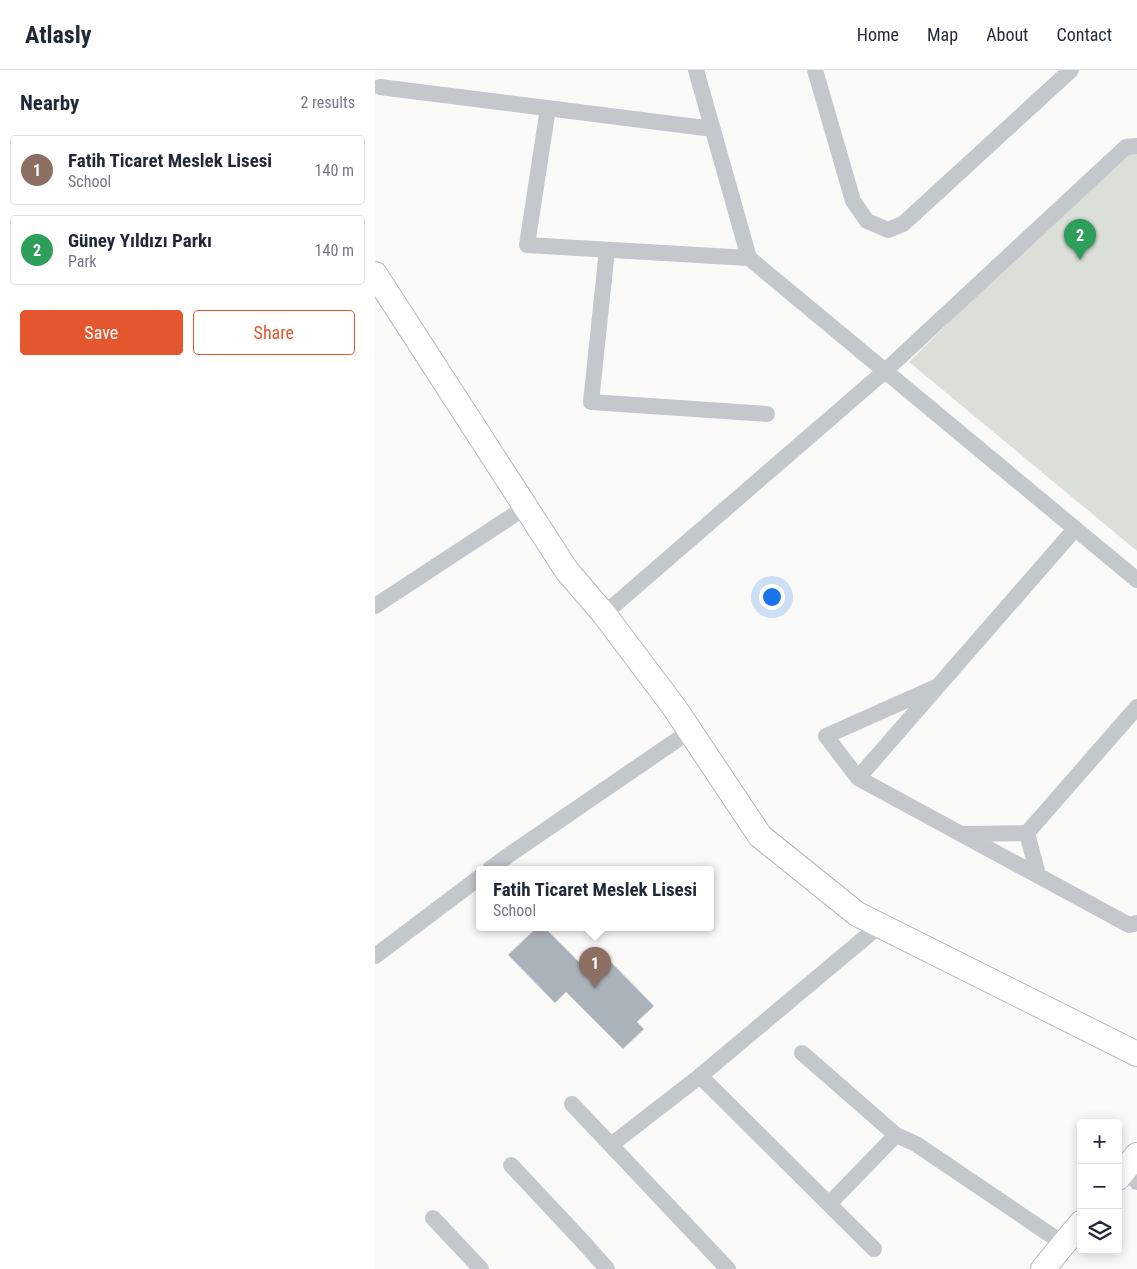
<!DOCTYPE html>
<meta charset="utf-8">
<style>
:root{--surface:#fff;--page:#f6f6f7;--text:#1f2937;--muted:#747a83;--line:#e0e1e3;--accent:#e4572e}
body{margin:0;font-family:"Roboto Condensed",sans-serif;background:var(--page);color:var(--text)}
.controls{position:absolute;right:15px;bottom:15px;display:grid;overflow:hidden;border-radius:5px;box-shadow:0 2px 12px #0003}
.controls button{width:45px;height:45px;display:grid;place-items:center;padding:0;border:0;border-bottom:1px solid var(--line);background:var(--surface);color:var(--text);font:25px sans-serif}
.you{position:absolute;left:396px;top:526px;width:18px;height:18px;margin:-12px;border:4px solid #fff;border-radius:50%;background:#1a73e8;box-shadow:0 0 0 8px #1a73e833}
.badge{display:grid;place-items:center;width:32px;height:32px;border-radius:50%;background:var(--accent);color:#fff;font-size:16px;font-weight:700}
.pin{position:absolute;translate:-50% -41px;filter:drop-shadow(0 1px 2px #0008)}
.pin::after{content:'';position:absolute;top:26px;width:18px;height:15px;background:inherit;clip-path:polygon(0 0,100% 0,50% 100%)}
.popup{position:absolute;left:101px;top:796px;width:238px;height:65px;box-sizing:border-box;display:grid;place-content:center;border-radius:5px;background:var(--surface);filter:drop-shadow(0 1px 4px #0005);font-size:16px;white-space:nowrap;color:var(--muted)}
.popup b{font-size:19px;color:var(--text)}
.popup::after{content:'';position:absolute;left:50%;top:100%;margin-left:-10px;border:10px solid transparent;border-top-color:var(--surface)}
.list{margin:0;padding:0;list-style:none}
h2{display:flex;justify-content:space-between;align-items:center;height:65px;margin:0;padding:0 20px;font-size:21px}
h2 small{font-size:16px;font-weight:400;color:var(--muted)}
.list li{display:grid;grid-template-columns:32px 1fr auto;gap:15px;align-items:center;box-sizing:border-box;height:70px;margin:0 10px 10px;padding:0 10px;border:1px solid var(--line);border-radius:5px}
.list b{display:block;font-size:19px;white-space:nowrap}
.list p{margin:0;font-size:16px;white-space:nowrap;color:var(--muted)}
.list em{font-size:16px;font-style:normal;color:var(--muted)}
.actions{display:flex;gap:10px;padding:15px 20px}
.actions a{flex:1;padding:11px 0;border:1px solid var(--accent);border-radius:5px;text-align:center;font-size:18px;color:var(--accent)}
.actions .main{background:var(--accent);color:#fff}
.icon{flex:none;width:28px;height:28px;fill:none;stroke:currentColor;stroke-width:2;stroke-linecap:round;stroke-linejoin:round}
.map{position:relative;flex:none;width:762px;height:1199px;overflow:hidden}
header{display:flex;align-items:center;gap:30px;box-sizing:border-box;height:70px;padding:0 25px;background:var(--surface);border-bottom:1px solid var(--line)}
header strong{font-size:24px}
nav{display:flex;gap:28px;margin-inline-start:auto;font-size:18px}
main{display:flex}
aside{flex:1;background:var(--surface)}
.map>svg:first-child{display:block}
.green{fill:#dadfd7}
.building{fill:#aab3b9;stroke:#dcdcda}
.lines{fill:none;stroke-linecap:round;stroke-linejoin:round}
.secondary-casing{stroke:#b3babf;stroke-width:26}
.street{stroke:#c3c8cc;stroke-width:16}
.secondary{stroke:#fff;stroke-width:24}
</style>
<header>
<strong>Atlasly</strong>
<nav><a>Home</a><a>Map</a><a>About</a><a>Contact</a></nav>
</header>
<main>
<aside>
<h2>Nearby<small>2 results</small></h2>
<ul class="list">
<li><span class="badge" style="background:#8d6e63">1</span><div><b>Fatih Ticaret Meslek Lisesi</b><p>School</p></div><em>140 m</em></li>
<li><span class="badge" style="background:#2e9e5b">2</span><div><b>Güney Yıldızı Parkı</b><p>Park</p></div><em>140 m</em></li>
</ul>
<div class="actions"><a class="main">Save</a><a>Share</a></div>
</aside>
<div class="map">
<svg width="762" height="1199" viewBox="0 0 762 1199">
<rect width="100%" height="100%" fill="#fafaf8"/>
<path class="green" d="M762,76V481L534,292L751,77Z"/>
<path class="building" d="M162,857H169L214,902L230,886L279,936L262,952L269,959L248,979L191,922L180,933L133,885Z"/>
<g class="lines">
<g class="secondary-casing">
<path id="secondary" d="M0,204L192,501L229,544L299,637L385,766L482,844L762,984
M743,1108L762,1085
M668,1199L706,1153"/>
</g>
<path class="street" d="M321,0L374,188L762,510
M440,0L478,131L492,151L513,160L528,154L696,0
M5,17L338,59
M173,38L152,175L374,188
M232,180L216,332L392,344
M0,536L151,437
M229,544L510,301L751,77L762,76
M561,617L451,666L483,708L754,855L762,853
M483,708L700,459
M652,763L762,637
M589,764L652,763L663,805
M115,799L134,785L315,661
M0,886L105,807
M427,983L521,1065L541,1074L689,1174
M325,1006L499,1179
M197,1034L353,1199
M236,1075L325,1006L504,856
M136,1095L210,1174L232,1199
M752,1096L762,1112
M454,1134L521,1065
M58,1148L106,1199"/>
<use href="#secondary" class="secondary"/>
</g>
</svg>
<div class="controls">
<button>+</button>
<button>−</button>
<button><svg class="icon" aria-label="layers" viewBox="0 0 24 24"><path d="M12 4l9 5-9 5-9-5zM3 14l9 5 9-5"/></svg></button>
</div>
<div class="you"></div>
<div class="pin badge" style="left:220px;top:918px;background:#8d6e63">1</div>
<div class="popup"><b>Fatih Ticaret Meslek Lisesi</b>School</div>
<div class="pin badge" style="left:705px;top:190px;background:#2e9e5b">2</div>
</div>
</main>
